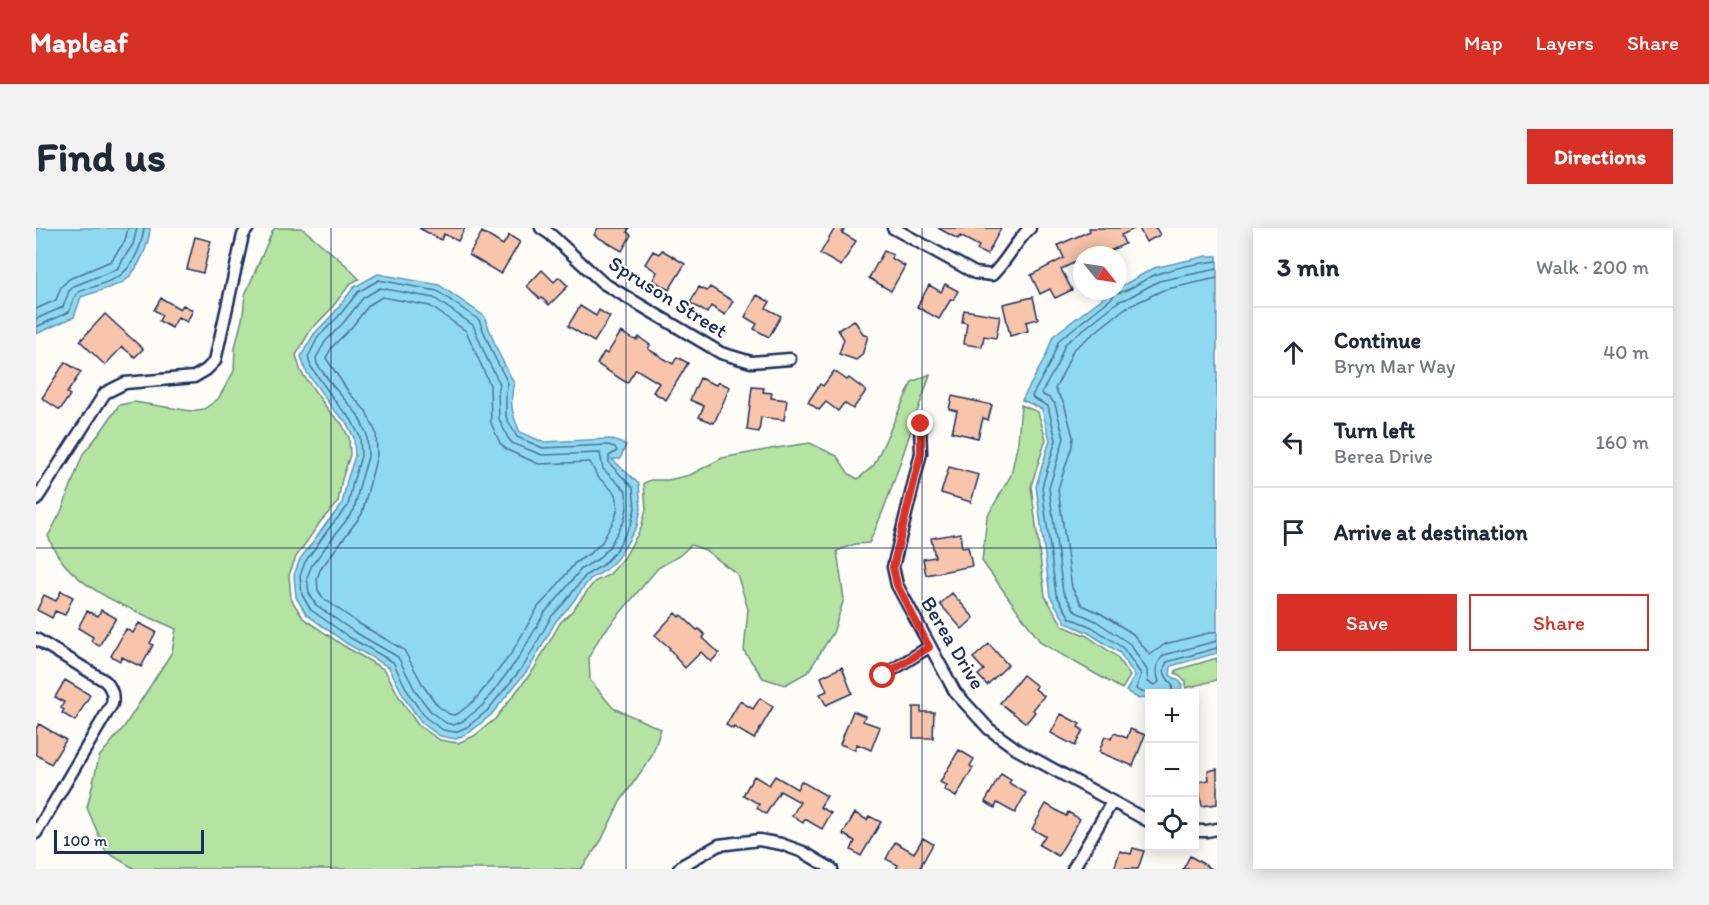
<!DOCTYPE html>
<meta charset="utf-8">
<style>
:root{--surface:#fff;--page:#f2f2f3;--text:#1f2937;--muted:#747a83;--line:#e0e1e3;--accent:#d93025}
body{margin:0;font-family:Itim,sans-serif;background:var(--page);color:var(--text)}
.controls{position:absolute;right:18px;bottom:18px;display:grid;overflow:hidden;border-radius:0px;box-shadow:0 3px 15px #0003}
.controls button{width:54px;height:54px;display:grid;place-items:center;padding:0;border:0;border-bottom:2px solid var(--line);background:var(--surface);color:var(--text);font:30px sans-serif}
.compass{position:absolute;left:1037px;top:18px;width:54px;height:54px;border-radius:50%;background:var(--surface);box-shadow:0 3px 15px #0003;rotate:120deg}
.scale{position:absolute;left:18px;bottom:15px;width:150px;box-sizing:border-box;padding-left:6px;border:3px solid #1b2f5e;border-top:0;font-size:16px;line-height:21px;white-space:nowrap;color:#1b2f5e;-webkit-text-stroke:4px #fdfcf7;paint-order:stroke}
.stop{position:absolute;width:18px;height:18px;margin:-14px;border:4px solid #d93025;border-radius:50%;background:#fff}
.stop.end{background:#d93025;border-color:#fff;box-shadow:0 2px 6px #0008}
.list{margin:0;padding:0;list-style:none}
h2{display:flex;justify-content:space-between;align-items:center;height:78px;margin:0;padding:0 24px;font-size:26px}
h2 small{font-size:20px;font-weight:400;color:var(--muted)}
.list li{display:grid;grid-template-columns:39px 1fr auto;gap:18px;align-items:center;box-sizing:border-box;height:90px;padding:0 24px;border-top:2px solid var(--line)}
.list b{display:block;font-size:22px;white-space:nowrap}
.list p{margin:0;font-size:20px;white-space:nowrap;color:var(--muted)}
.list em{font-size:20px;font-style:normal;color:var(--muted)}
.actions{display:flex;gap:12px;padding:18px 24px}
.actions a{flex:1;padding:14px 0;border:2px solid var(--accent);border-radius:0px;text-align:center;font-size:21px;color:var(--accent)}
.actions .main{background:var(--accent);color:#fff}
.icon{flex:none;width:33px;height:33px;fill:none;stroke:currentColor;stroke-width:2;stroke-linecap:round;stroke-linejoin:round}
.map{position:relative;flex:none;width:1181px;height:641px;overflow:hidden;border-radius:0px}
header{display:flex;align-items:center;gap:36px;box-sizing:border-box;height:84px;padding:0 30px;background:var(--accent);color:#fff}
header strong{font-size:28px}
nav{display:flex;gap:33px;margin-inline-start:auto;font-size:21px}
.intro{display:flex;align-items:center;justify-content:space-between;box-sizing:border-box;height:144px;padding:0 36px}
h1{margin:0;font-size:42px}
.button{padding:15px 27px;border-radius:0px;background:var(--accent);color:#fff;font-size:21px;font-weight:700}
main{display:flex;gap:36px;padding:0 36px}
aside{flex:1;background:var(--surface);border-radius:0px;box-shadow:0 3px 15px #0003}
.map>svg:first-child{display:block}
.green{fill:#b5e3a1;stroke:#688980;stroke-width:1.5}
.water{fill:#8fd9f0;stroke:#6195b6;stroke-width:1.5}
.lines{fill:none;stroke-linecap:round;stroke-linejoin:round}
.shore{stroke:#497398;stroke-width:1.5}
.building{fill:#f9c5aa;stroke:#1b2f5e;stroke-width:1.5}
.minor-casing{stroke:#1b2f5e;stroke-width:15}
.minor{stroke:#fdfcf7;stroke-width:10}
.route{stroke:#d93025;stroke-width:8}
.grid{fill:none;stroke:#1b2f5e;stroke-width:1.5;stroke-opacity:0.55}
.labels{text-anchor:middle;stroke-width:4.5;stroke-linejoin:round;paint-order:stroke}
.street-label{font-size:21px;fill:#1b2f5e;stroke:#fdfcf7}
</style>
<header>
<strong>Mapleaf</strong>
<nav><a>Map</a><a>Layers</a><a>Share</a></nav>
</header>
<div class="intro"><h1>Find us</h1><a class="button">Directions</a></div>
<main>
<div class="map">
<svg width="1181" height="641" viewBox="0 0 1181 641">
<rect width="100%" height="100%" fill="#fdfcf7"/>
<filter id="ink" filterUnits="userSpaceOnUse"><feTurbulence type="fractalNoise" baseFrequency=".0167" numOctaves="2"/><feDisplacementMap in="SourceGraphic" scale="12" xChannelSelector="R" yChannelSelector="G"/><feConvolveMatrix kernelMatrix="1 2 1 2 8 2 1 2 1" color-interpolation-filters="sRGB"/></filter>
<g filter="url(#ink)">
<path class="green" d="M240,0H266L310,37L323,51L315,55L294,82L274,103L260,127L265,144L293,183L306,196L313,210L314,227L306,251L302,274L285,293L260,329L253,347L255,371L267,390L308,418L349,442L365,472L382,497L404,512L422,515L438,508L459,491L498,441L524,395L537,382L558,354L574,346L588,330L605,300L610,281L608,255L615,252H632L654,247L686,230L740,220L774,215L801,228L813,246L822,251L838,237L876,154L894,146C890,161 884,175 879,190C865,232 852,275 833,315L819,316L801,323L808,371L797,405L772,444L749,457L727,450L708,423L712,381L701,346L669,322L655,317L643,328L622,340L564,409L553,429L554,452L577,480L625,501L616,528L584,574L565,613L545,641H99L70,624L51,580L63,529L88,499L136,424L140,401C101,383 49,366 23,329C18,323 15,315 12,308L25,284L47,226L66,202L83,177L98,174L155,183L168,181L182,171L198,143L199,120L207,87L209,67L237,2Z
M985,177L1002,184L1010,211L995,258L1009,368L1027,398L1051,408L1080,428L1094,448L1086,461L1005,415L946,333L951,289L975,247L982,214Z
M1181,430V452L1150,460V453L1139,445L1140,442Z"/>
<path class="water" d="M0,0H114C113,17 103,40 90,52C83,58 56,65 45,69L38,89L0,106Z
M1171,28H1181V425L1135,438L1134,447L1146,455L1145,462L1128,465L1114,466L1113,468L1103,471L1090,463L1099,448L1084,425L1053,405L1030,395L1014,368L1000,258L1014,212L1006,181L986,172L1009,130L1017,108L1072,66L1077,63H1082V60L1118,40Z
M342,46L403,57L448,88L463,126L478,155C473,174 476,187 484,204L507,214L574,211L590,217L584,231H576L603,256L605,281L601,298L584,327L570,342L554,351L533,379L520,393L494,439L455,487L434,504L420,511L404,508L386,495L369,471L353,439L310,415L270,386L260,369L258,347L264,331L290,296L306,276L311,252L319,228L318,210L310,194L297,181L269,142L265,128L278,106L298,85L318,59Z"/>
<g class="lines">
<path class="shore" d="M1181,41L1123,53L1090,71L1083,73L1029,116L1021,137L1006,164L1007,167L1015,171L1019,176L1028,210L1013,260L1027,364L1040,384L1060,393L1094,416L1111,442L1112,454L1119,457L1123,454C1120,445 1120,434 1128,427L1181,413
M1181,50L1127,62L1088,81L1037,122L1029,141L1019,161L1028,175L1037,209L1036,218L1022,261L1036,360L1046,377L1064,385L1097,406L1114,427L1129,416L1181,403
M343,52L401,63L443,92L458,128L472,155L470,165V189L481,209L507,220L572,217L579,219L581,223L573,228V235L597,260L599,280L595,296L579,324L567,337L550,347L528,375L515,389L489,436L451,483L431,499L419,504L407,502L390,490L374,468L357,434L313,409L275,382L266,367L264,348L269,334L294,299L312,278L317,254L325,228L324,209L315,191L302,177L275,139L272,129L282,109L302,89L322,64Z
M344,60L398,70L437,97L451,131L464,156L462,164L463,191L472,210L476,215L506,227L564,225L567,241L590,263L591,280L588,293L573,319L562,331L545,341L522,370L509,384L482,431L446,478L427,493L418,497L410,495L396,485L380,464L362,429L317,403L280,377L273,365L271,349L276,337L318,282L324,256L332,229L331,207L322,187L297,158L281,136L280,130L289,114L308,94L327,70Z
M346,69L394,78L430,103L454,157L455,195L464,215L471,222L503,236L554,234L561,248L580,266L582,279L579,290L566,314L556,324L539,335L516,364L502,379L475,426L439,472L423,485L418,487L413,486L402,478L388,459L368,422L322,395L287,370L282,362L281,351L284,342L326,286L341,227L340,205L330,183L314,166L290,130L296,119L315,100L333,77Z
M0,81L20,72L25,59L33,51L75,33L89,13L92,0
M0,91L27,79L33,63L38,58L81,41L97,16L101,0
M0,99L33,84L39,68L43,64C53,60 79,53 86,46C99,35 106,16 108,0
M1118,466C1112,461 1106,466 1100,461L1105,446L1087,420L1056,399L1034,390L1020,366L1006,259L1020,212L1012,178L997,170L996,168L1015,133L1023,112L1076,70L1079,65C1094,64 1107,51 1121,46C1138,40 1163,35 1181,33
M1135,466L1137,457C1130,450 1125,444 1131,434L1181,420"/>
</g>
<path class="building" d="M383,0H429L422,13L408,6L405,12Z
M562,0H593L591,4L595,7L586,23L558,7Z
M799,0H809L806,5L820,13L805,38L784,26Z
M902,0H965L951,27L941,22L943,18L924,8L922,11Z
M1053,0H1100L1085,7L1089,16L1065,27H1046V31L1025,41L1036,62L1019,70L1014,61L1004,66L995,47L1028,30L1022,17L1054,3Z
M1103,0H1120L1124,7L1110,14Z
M446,4L467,17L473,7L484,14L465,46L433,27Z
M159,9L175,13L167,45L151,41Z
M626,22L649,36L633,62L617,52L621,44L609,36L617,23L623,26Z
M848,23L857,27L855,30L869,38L855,63L833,50Z
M506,42L518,54L523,49L532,58L513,77L506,70L504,71L491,58Z
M909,56L922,63L917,72L915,71L903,91L881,79L893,57L905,64Z
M663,59L671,63L674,59L697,73L689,87L675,78L671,85L654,75Z
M721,67L734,74L730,80L745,88L733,109L718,101L721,96L709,89Z
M997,69L1002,91L990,94L992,103L974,108L967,76Z
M125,70L144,81L147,77L157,82L151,94L142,89L136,100L123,93L126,87L118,82Z
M544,78L560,88L563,82L574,89L558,114L532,98Z
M928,82L964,88L960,110L948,108L946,119L928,116L931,95L926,94Z
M69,86L107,121L99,129L86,119L69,137L44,113Z
M818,92L828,107L832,108L826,127L820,132L803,126L808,111L802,102Z
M585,104L597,111L601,112L603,109L614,117L612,121L637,136L641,129L652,135L630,172L617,164L623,155L600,141L591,155L561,136L568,124L571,126Z
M29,134L45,144L31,165L34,167L24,182L6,170Z
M798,143L811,152L813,150L830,163L817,181L808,175L802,183L790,174L783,182L772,174L784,156L787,158Z
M664,150L680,157L682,154L694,159L678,195L663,189L668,178L654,172Z
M716,159L728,160L727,164L736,165L735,170L751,172L748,192L725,189L723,204L711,202Z
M916,168L956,177L952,192L947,190L942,210L916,204L921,183L913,181Z
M913,239L943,247L935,274L905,265Z
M924,305L926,320L932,319L936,338L890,347L887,331L899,329L895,310Z
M25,363L37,369L29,387L19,383L16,390L1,382L8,367L20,373Z
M916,365L938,390L926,401L904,376Z
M65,382L80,390L63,418L55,413L57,409L42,400L51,383L62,388Z
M639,385L643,389L645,387L661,402L663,401L669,407L667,410L683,425L675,434L665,424L649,440L639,429L640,428L633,421L634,420L619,407Z
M103,395L120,404L114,415L117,417L105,439L86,429L84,433L75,428L90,401L97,405Z
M953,416L972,437L951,457L942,447L948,442L937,430Z
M806,439L816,465L790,477L784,466L791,463L785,449Z
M987,447L1001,458L999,461L1008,468L997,482L999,484L990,495L964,475Z
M29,452L54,467L39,493L26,485L28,482L25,480L28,474L19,469Z
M724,470L737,479L718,511L698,499L697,501L690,497L704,473L717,481Z
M877,479H885V484H898L897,510H877Z
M817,483L829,488L827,493L844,499L835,522L821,516L819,522L804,516Z
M1025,486L1044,496L1042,499L1047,502L1039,518L1015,505Z
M3,496L30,512L15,536L0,526V501Z
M1094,501L1109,507L1097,538L1063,524L1069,508L1075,511L1078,505L1091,510Z
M923,522L938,531L934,538L937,540L920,569L908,562L911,558L904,554Z
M1181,541V576L1166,578L1162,554L1173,552L1172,543Z
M965,546L975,552L973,555L990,565L979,585L961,575L959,580L949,574Z
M718,548L733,557L739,548L761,561L765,553L791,568L784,579L795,585L786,601L769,591L767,595L756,588L764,574L744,563L730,586L721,580L723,576L707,567Z
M1010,576L1030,588L1032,584L1044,591L1022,628L1003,617L1009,608L996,601Z
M819,585L831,592L833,588L845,594L825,628L815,622L819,613L807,606Z
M887,610L897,616L883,641H860L862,637L850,631L859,614L878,625Z
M1097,620L1108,623L1102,641H1078L1084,623L1095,626Z
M1154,628L1176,641H1147Z"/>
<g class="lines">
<g class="minor-casing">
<path id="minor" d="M505,0L514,6L567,55L685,125L715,134L754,131
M857,0L939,45L956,47C971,33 979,14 994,0
M884,196L885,225L857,339L861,357L919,464L953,501L982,522L1114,594
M0,272L69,165L89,155L158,149L170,142L179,133L207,7L212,0
M0,411L69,453C76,460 78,467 76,476L0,605
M847,448L893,419
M1158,603H1171L1181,601
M643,641L647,637L683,617L723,612L745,616L767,624L796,641
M1037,641L1076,574"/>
</g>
<use href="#minor" class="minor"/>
</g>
</g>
<g class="lines" filter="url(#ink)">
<path class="route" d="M847,448L893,419L861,357L857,339L885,225V196"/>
</g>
<path class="grid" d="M295,0V641M590,0V641M886,0V641M0,320H1181"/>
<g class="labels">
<g class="street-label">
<text transform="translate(632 69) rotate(32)" y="7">Spruson Street</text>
<text transform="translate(917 415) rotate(59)" y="7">Berea Drive</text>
</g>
</g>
</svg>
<div class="controls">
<button>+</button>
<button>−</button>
<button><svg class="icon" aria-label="locate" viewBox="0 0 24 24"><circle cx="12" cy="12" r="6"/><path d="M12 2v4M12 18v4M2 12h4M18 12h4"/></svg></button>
</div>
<svg class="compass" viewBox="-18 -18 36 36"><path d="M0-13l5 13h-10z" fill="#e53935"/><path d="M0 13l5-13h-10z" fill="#747a83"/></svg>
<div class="scale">100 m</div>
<div class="stop" style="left:847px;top:448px"></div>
<div class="stop end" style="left:885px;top:196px"></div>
</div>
<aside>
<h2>3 min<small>Walk · 200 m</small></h2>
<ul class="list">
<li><svg class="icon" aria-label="ahead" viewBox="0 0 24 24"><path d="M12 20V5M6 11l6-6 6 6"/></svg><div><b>Continue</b><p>Bryn Mar Way</p></div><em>40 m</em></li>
<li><svg class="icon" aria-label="left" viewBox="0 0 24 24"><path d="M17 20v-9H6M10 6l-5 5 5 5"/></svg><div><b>Turn left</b><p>Berea Drive</p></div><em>160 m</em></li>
<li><svg class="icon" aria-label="arrive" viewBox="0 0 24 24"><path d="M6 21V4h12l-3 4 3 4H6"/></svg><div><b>Arrive at destination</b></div></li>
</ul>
<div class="actions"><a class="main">Save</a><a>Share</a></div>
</aside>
</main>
